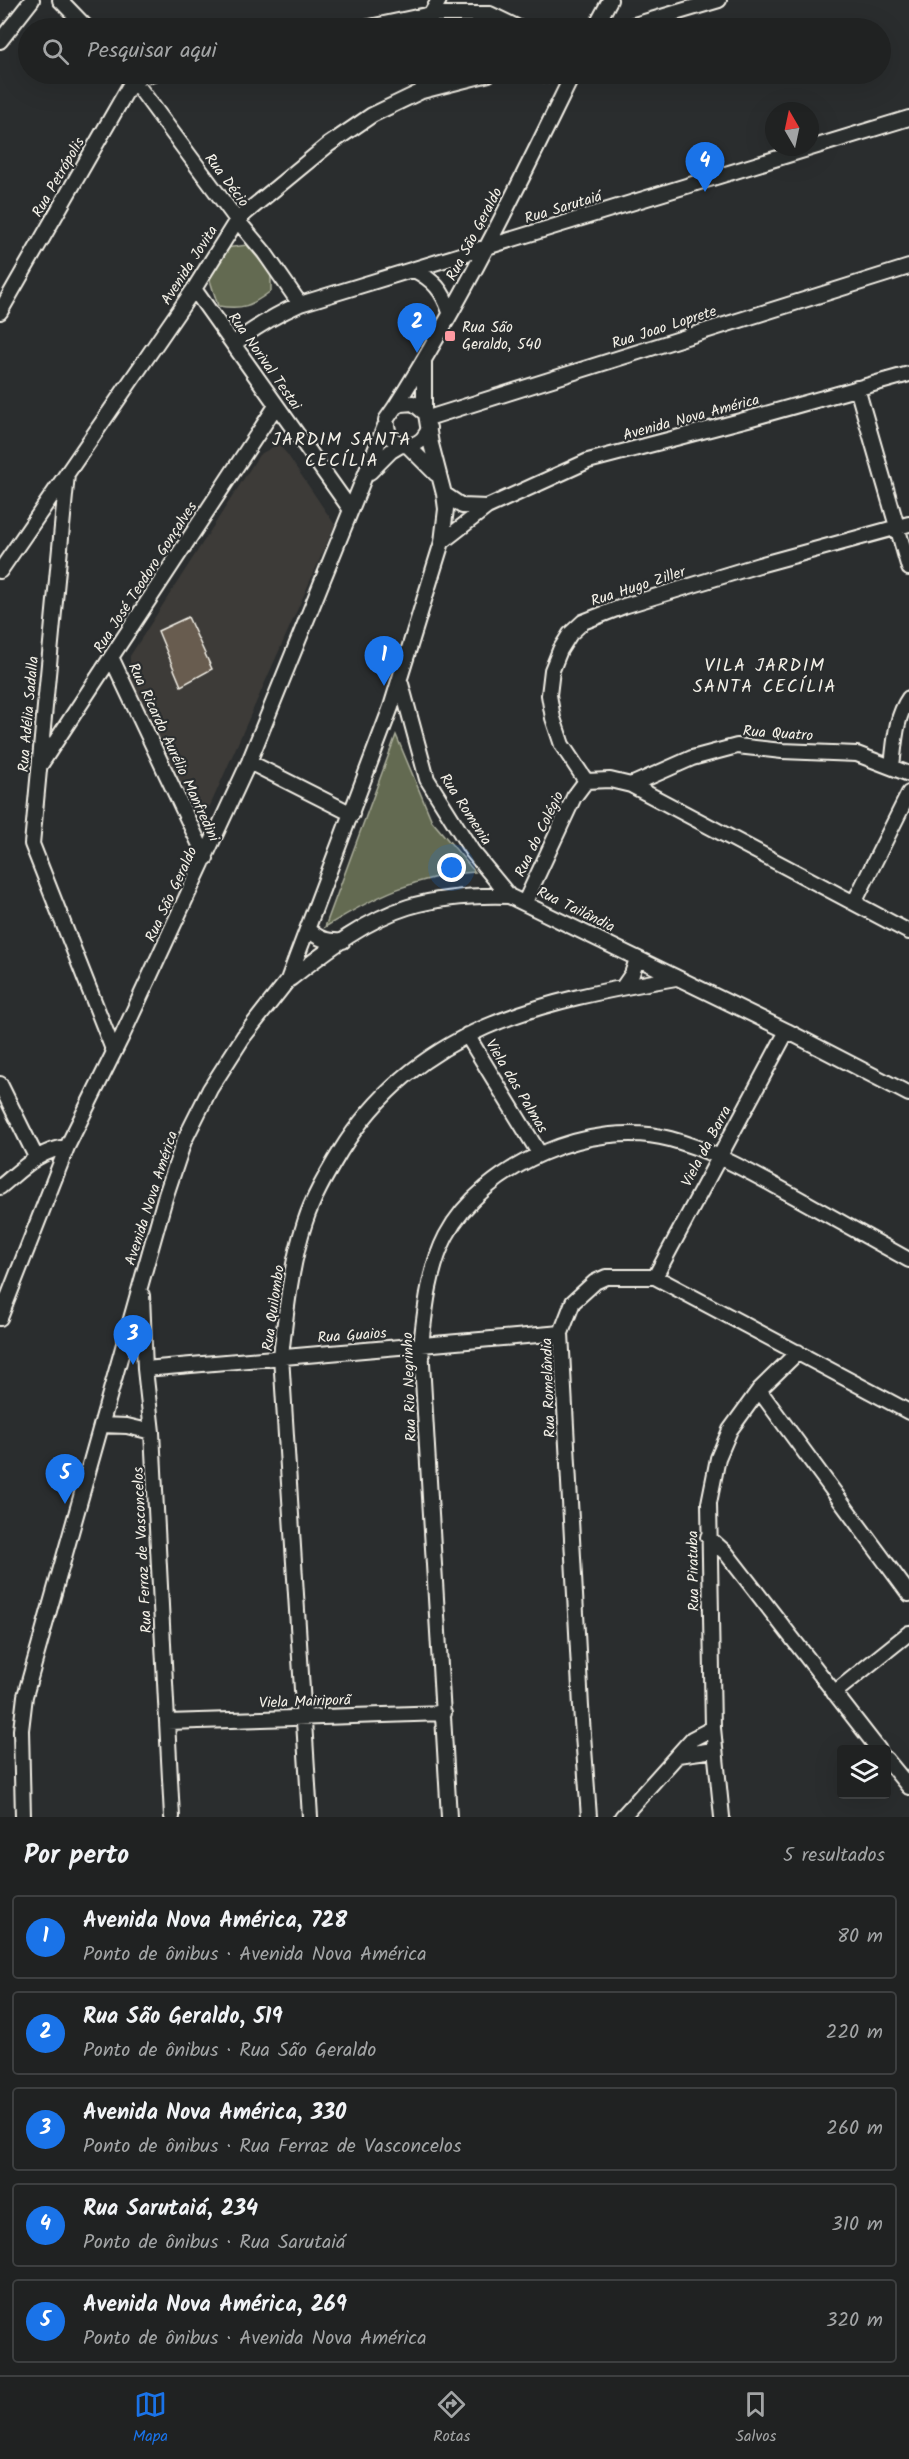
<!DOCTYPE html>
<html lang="pt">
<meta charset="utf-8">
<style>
:root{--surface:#202222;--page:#282a2a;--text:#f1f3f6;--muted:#a2a4a5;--line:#3d3f40;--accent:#1a73e8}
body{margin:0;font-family:Kalam,sans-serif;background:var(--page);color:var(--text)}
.controls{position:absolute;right:18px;bottom:18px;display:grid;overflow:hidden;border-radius:6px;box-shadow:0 6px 24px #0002}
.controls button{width:54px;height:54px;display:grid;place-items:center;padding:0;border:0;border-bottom:2px solid var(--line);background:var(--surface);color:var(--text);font:30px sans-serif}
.compass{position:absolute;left:765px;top:102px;width:54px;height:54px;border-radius:50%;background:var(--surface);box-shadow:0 6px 24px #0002;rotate:351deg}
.you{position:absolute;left:452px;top:868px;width:21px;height:21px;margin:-15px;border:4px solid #fff;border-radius:50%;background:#1a73e8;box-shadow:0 0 0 9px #1a73e833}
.badge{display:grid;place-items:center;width:39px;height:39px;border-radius:50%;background:var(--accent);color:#fff;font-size:20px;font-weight:700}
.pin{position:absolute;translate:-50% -50px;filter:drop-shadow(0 2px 3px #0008)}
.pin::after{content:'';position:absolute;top:32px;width:21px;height:18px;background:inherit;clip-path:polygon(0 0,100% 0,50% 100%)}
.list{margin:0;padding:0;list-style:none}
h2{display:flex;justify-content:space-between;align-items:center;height:78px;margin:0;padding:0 24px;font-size:26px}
h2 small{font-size:20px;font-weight:400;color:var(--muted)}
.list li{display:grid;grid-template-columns:39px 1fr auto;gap:18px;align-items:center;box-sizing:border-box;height:84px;margin:0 12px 12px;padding:0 12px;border:2px solid var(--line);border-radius:6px}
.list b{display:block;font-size:22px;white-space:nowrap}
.list p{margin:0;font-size:20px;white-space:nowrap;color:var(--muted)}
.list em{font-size:20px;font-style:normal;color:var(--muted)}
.icon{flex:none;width:33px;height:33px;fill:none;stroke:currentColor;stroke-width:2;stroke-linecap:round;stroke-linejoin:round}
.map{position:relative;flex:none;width:909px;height:1817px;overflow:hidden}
.search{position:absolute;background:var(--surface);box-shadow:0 6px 24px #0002;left:18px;right:18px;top:18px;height:66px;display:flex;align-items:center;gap:15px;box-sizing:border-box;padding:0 21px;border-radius:33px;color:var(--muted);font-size:22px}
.sheet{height:558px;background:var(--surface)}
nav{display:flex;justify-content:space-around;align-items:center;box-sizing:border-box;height:84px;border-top:2px solid var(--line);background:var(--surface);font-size:16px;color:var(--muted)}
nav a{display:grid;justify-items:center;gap:3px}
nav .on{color:var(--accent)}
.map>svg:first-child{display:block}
.built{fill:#3d3b38}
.green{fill:#636b51;stroke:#acae9c;stroke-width:1.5}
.building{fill:#685c4f;stroke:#f4f1e8;stroke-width:1.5}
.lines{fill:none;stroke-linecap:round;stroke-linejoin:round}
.minor-casing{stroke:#f4f1e8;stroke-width:18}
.minor{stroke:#2a2d2e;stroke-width:14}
.poi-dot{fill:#ff9aa2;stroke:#2a2d2e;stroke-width:2}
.labels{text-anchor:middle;stroke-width:4.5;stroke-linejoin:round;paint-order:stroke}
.street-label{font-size:15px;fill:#f4f1e8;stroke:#2a2d2e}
.poi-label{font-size:15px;fill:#f4f1e8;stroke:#2a2d2e;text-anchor:start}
.quarter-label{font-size:18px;letter-spacing:1.5px;fill:#f4f1e8;stroke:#2a2d2e}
</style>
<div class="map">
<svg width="909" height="1817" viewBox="0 0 909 1817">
<rect width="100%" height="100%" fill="#2a2d2e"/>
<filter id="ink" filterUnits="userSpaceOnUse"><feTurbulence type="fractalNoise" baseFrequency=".0167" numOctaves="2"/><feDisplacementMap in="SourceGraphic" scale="12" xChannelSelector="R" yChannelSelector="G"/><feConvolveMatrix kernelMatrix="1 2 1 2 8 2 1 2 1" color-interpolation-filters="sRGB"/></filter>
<g filter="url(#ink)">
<path class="built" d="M278,444L287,454L335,525L210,806L201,813L191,804L130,679V656L259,455Z"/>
<path class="green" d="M247,245L271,274V291C251,306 243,310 218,306L209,277L226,248Z
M396,735L432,821L475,872C417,875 374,897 325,927Z"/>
<path class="building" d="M188,617L212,669L181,686L158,631Z"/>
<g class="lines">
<g class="minor-casing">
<path id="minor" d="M60,0L87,28
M365,28L431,14H490L519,28
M429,28L431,14L439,0
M595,28L631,26L719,0
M595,28L610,0
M0,41L32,0
M129,74L237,220L264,252L300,304
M541,74L573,75L575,74
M422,91L424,74
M414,270C434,280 443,291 450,312
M194,289L351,510
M0,312L134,78L155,74
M234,344C255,327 275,315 300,304L909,118
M857,388L909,568
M395,407C463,300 518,187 573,74
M424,410V362
M428,418L909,267
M408,446L436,474
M370,472L391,451L401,445
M67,474L32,844L114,1052
M444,494L462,506L487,507
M909,524L759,565L624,606L583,622L570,634L560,650L552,670L549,695L553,718L562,745L586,781L610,780L631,785L909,932
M442,542L487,507L588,461L748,419L909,374
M0,571L194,289L237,220L328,145L372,115L422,91L489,74
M112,659L206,858
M400,680L427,779L472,851L509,896
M249,762L352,814
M41,764L276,406
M892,766C895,743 895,718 909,698
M631,785L692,758L737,746L782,751L857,754L909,774
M525,902L574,797L586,781
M854,903L909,793
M308,928C318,940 328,942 343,941
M290,979C325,952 365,920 408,907C441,897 475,895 509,896L787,1031L909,1094
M623,987L632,974L637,959
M467,1035L539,1153
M0,1084L36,1157
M0,1187C21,1170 39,1150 67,1147
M655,1277L787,1031
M142,1295L145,1369L152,1432L172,1817
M0,1318L67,1147L123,1034L249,762L385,426
M145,1369L561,1333
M759,1390L909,1594
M101,1425L127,1426L152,1432
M708,1537L726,1553L879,1750
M834,1693L909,1633
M167,1722L444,1713
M678,1755L714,1750
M886,1759L909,1787
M23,1817L21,1730L25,1696L165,1198L184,1141L210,1089L244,1036L288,980L391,707L442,542L446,509L444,494L431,444L426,414L413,403L401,404L395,407L386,420L389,436C404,451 422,447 429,428
M310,1817L281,1356C286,1312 291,1264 305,1222C313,1197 327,1174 340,1152C417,1027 541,1001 676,978
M449,1817L421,1346C425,1310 429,1269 446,1236C483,1165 593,1118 670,1139C715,1151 753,1174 794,1196C832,1217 871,1239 909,1260
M589,1817L581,1707L561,1333L573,1302L595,1282L606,1277H655L909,1412
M622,1817L692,1739L713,1728
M722,1817L713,1728L709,1503L718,1458L730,1430L759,1390L798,1352"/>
</g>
<use href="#minor" class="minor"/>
</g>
</g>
<rect class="poi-dot" x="444" y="330" width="12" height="12" rx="3"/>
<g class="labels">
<g class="street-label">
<text transform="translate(58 177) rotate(-60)" y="5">Rua Petrópolis</text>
<text transform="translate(227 180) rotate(53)" y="5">Rua Décio</text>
<text transform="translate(563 207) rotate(-17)" y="5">Rua Sarutaiá</text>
<text transform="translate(474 234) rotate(-62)" y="5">Rua São Geraldo</text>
<text transform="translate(189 265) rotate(-57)" y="5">Avenida Jovita</text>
<text transform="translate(664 327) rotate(-18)" y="5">Rua Joao Loprete</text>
<text transform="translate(265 361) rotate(55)" y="5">Rua Norival Testai</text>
<text transform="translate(691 417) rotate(-15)" y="5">Avenida Nova América</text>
<text transform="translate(145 577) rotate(-57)" y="5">Rua José Teodoro Gonçalves</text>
<text transform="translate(638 586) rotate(-18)" y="5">Rua Hugo Ziller</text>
<text transform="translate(28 714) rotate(-85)" y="5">Rua Adélia Sadalla</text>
<text transform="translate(778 733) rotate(4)" y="5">Rua Quatro</text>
<text transform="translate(174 752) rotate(65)" y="5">Rua Ricardo Aurélio Manfredini</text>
<text transform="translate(466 809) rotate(57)" y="5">Rua Romenia</text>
<text transform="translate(539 834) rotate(-64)" y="5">Rua do Colégio</text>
<text transform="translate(171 894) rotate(-65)" y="5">Rua São Geraldo</text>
<text transform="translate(576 909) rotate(26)" y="5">Rua Tailândia</text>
<text transform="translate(517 1086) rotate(59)" y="5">Viela das Palmas</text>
<text transform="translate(706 1146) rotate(-62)" y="5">Viela da Barra</text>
<text transform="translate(151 1198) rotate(-72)" y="5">Avenida Nova América</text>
<text transform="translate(273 1308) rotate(-82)" y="5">Rua Quilombo</text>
<text transform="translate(352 1335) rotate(-4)" y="5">Rua Guaios</text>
<text transform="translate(409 1387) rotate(-92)" y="5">Rua Rio Negrinho</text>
<text transform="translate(548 1388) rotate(-92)" y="5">Rua Romelândia</text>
<text transform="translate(142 1550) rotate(-93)" y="5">Rua Ferraz de Vasconcelos</text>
<text transform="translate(693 1571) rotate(-91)" y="5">Rua Piratuba</text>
<text transform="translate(305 1701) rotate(-2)" y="5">Viela Mairiporã</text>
</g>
<g class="poi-label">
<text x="462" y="332">Rua São<tspan x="462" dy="17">Geraldo, 540</tspan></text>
</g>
<g class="quarter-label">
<text x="342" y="445">JARDIM SANTA<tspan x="342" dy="21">CECÍLIA</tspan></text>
<text x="765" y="671">VILA JARDIM<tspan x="765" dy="21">SANTA CECÍLIA</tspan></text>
</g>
</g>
</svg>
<div class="controls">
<button><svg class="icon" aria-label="layers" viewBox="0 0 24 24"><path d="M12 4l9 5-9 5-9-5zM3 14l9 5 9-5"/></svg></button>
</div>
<svg class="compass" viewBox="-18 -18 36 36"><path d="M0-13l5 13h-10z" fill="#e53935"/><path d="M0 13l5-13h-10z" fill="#a2a4a5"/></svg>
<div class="you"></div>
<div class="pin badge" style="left:384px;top:686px">1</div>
<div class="pin badge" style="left:417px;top:353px">2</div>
<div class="pin badge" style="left:133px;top:1365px">3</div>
<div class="pin badge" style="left:705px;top:192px">4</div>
<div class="pin badge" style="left:65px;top:1504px">5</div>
<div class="search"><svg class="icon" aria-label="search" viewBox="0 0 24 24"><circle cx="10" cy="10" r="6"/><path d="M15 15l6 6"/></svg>Pesquisar aqui</div>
</div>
<section class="sheet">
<h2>Por perto<small>5 resultados</small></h2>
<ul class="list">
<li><span class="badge">1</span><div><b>Avenida Nova América, 728</b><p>Ponto de ônibus · Avenida Nova América</p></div><em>80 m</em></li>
<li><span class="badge">2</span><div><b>Rua São Geraldo, 519</b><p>Ponto de ônibus · Rua São Geraldo</p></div><em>220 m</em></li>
<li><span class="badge">3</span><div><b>Avenida Nova América, 330</b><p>Ponto de ônibus · Rua Ferraz de Vasconcelos</p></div><em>260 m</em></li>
<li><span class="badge">4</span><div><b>Rua Sarutaiá, 234</b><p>Ponto de ônibus · Rua Sarutaiá</p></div><em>310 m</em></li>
<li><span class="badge">5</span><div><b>Avenida Nova América, 269</b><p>Ponto de ônibus · Avenida Nova América</p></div><em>320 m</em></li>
</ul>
</section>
<nav>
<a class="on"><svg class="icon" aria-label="map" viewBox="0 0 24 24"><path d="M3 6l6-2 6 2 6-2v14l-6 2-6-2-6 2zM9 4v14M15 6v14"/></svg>Mapa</a>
<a><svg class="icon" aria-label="directions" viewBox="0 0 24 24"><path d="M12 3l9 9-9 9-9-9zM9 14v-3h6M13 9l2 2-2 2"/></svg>Rotas</a>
<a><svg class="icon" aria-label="saved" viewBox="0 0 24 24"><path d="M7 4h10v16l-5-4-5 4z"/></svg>Salvos</a>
</nav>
